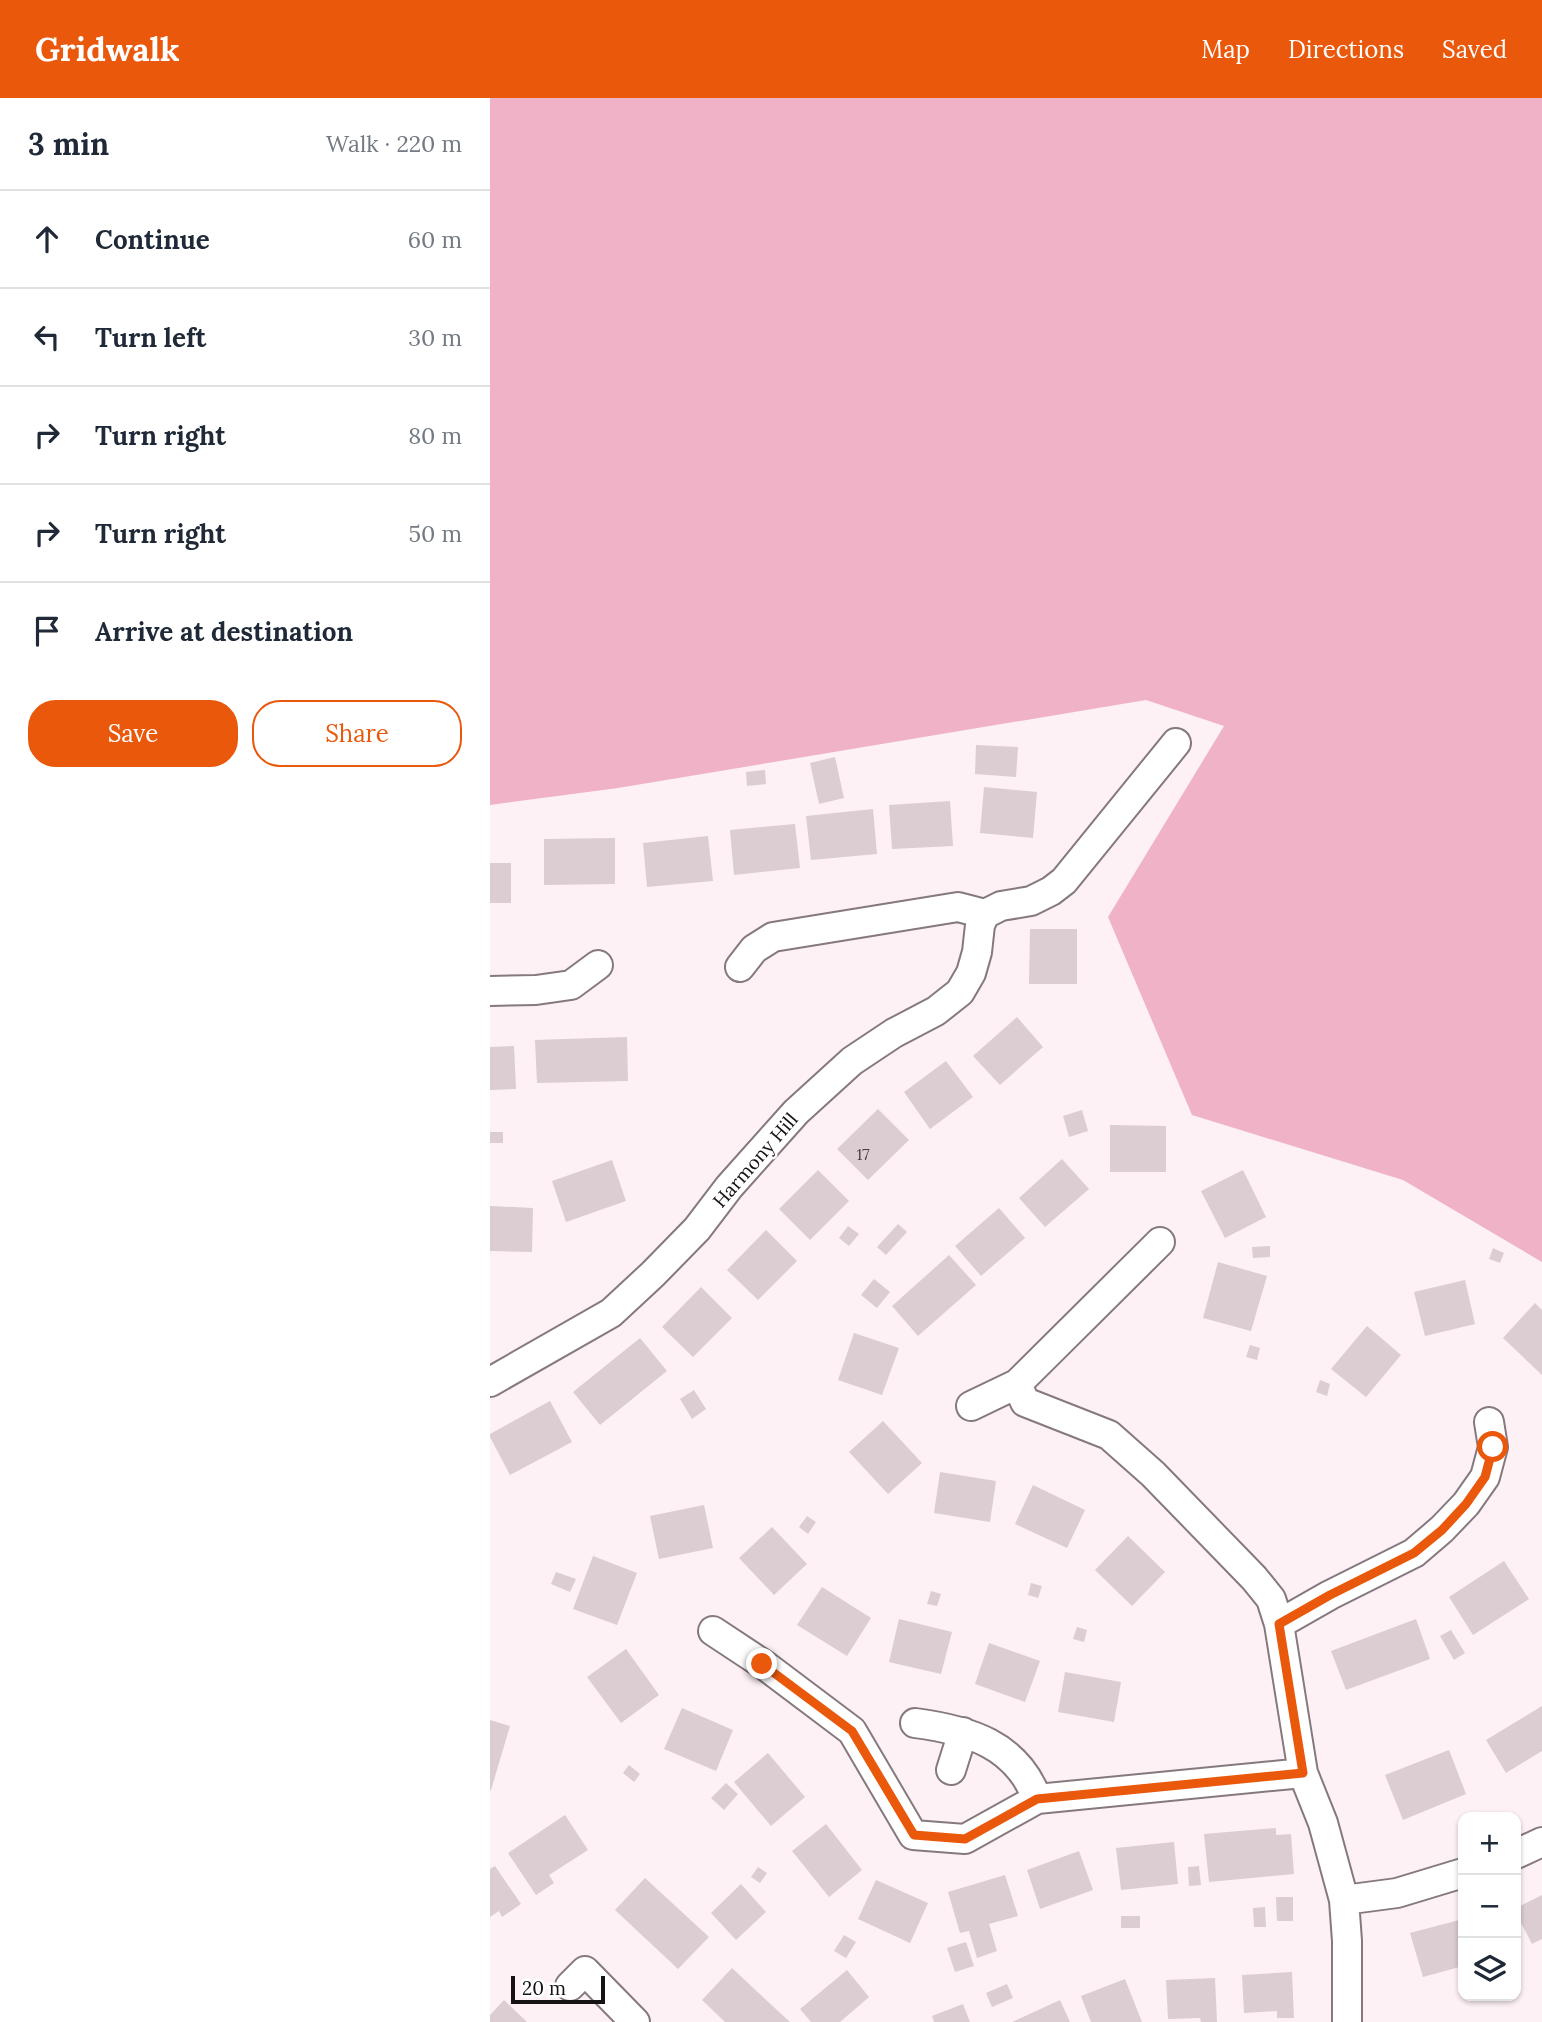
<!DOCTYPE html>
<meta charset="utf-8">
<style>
:root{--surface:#fff;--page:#f2f2f3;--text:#1f2937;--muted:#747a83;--line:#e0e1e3;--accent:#ea580c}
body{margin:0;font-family:Lora,serif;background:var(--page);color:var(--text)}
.controls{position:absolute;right:21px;bottom:21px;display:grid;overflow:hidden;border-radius:14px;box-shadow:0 2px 5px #0004}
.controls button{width:63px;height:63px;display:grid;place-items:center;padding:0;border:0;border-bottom:2px solid var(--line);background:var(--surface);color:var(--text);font:35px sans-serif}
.scale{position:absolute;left:21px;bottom:18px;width:94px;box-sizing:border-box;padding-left:7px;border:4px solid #171213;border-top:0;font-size:19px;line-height:24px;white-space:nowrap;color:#171213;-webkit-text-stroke:5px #fff;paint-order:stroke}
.stop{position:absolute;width:21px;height:21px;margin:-16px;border:5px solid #ea580c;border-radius:50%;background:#fff}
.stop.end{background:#ea580c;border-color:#fff;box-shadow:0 2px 7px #0008}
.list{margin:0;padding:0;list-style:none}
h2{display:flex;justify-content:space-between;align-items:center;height:91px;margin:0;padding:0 28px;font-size:30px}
h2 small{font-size:23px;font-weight:400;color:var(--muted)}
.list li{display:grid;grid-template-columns:46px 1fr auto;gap:21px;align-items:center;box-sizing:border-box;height:98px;padding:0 28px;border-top:2px solid var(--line)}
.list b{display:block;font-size:26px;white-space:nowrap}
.list em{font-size:23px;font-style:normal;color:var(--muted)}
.actions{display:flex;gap:14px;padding:21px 28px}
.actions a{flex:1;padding:16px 0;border:2px solid var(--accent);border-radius:28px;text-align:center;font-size:24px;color:var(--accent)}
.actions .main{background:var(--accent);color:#fff}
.icon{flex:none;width:38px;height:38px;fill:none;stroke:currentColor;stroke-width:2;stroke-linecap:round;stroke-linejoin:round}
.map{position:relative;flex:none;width:1052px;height:1924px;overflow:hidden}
header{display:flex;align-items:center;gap:42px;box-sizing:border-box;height:98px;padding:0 35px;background:var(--accent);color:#fff}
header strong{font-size:33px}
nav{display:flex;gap:38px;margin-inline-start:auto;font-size:24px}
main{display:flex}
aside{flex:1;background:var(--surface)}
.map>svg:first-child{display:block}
.grass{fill:#f0b2c7}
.building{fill:#dbcdd1}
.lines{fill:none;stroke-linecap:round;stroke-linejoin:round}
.street-casing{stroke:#86797d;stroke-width:32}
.street{stroke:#fff;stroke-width:28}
.route{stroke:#ea580c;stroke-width:9}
.labels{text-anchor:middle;stroke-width:5;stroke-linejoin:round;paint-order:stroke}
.number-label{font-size:16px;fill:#484142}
.street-label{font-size:19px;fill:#171213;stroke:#fff}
</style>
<header>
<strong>Gridwalk</strong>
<nav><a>Map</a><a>Directions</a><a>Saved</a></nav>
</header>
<main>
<aside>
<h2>3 min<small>Walk · 220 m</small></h2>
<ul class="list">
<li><svg class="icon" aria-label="ahead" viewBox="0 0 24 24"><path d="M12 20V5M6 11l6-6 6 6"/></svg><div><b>Continue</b></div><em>60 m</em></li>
<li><svg class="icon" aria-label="left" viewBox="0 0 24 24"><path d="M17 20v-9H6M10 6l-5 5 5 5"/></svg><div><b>Turn left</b></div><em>30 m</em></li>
<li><svg class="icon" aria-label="right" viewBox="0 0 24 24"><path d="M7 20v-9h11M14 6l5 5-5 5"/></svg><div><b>Turn right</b></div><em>80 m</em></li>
<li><svg class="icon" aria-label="right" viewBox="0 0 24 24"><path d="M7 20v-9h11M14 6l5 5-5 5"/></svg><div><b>Turn right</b></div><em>50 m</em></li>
<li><svg class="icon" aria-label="arrive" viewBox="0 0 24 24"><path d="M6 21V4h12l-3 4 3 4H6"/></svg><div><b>Arrive at destination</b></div></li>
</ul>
<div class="actions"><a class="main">Save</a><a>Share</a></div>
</aside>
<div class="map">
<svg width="1052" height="1924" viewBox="0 0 1052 1924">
<rect width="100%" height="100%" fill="#fdf1f5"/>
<path class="grass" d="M0,0H1052V1164L913,1082L702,1017L618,819L734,628L656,602L128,690L0,707Z"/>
<path class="building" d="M486,647L528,649L526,679L485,676Z
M345,659L354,700L329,706L320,665Z
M275,672L276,686L257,688L256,674Z
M494,689L547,694L543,740L490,735Z
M460,703L463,748L402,751L399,707Z
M383,711L387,756L321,762L316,718Z
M305,726L310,770L244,777L240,732Z
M218,738L223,783L157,789L153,745Z
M125,740V786L54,787V741Z
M0,765H21V805H0Z
M540,831H587V886H539Z
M527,919L553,949L510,987L483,958Z
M137,939L138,983L47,985L45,942Z
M24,948L26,991L0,992V949Z
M456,963L483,999L440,1031L414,994Z
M388,1011L419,1042L378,1082L347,1051Z
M592,1012L598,1033L579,1039L573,1018Z
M620,1027L676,1028V1074H620Z
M0,1034H13V1045H0Z
M572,1061L599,1091L555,1129L529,1100Z
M122,1062L136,1103L76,1124L62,1083Z
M328,1072L359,1103L320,1142L289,1111Z
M753,1072L776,1119L735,1140L711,1093Z
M0,1108L43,1110L42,1154L0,1153Z
M509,1110L535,1140L491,1178L465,1148Z
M408,1126L417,1134L396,1157L387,1149Z
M358,1128L369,1136L359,1148L349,1140Z
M276,1132L307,1163L268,1202L237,1172Z
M780,1148V1159L763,1160L762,1149Z
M1003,1150L1014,1155L1010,1165L999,1161Z
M459,1157L486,1187L428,1238L402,1208Z
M728,1164L777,1178L761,1233L713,1220Z
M384,1181L400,1194L387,1210L371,1197Z
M975,1182L985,1226L935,1238L924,1194Z
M211,1189L242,1220L203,1259L172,1229Z
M1045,1205L1052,1212V1277L1013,1240Z
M877,1228L911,1257L876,1299L841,1271Z
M364,1235L409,1250L392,1297L348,1282Z
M150,1240L177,1273L110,1327L83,1294Z
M760,1247L770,1250L767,1262L756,1259Z
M830,1282L840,1286L837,1298L826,1294Z
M204,1292L216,1311L202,1321L190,1301Z
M60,1303L82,1344L20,1377L0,1339V1336Z
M393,1323L432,1365L398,1396L359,1354Z
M450,1374L506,1383L500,1424L444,1415Z
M543,1387L595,1412L577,1450L525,1426Z
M214,1407L223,1450L169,1461L160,1418Z
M317,1418L326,1424L318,1436L309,1429Z
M282,1429L317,1466L284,1497L249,1460Z
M638,1438L675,1474L642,1508L605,1472Z
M103,1458L147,1475L127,1527L83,1511Z
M1014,1463L1039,1501L983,1537L959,1499Z
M66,1474L86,1481L80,1494L61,1486Z
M541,1485L552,1488L548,1500L538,1497Z
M332,1489L381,1520L357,1558L307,1527Z
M441,1493L451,1496L447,1508L437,1506Z
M409,1521L462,1534L451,1576L399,1564Z
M926,1521L940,1561L856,1592L841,1553Z
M587,1529L597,1532L594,1544L583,1541Z
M961,1532L975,1555L964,1562L950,1538Z
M499,1545L550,1563L535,1604L485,1586Z
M136,1551L169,1597L131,1625L97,1579Z
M575,1574L631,1584L624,1624L568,1614Z
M1052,1608V1653L1016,1675L996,1642Z
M192,1610L243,1632L226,1673L174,1651Z
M0,1622L20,1628L1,1692H0Z
M959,1652L976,1696L913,1722L895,1677Z
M278,1655L315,1699L281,1728L244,1684Z
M139,1667L150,1676L144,1684L133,1675Z
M236,1685L248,1696L234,1712L221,1700Z
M75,1717L98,1752L59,1777L64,1785L46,1797L18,1755Z
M336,1726L372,1772L339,1799L302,1753Z
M786,1730V1737L801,1736L804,1776L719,1784L714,1736Z
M684,1744L688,1786L631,1792L626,1750Z
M589,1753L603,1792L550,1811L537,1772Z
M5,1768L31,1806L12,1819L9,1813L0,1819V1771Z
M709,1768L711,1787L699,1788L698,1769Z
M268,1769L277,1775L270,1785L261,1779Z
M515,1777L528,1818L499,1826L507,1853L487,1860L479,1833L470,1835L458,1794Z
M155,1780L219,1839L188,1871L125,1812Z
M386,1782L438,1805L420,1845L368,1821Z
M251,1786L276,1814L246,1842L221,1815Z
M1052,1797V1841L1042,1846L1026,1815V1810Z
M786,1799H803V1823H787Z
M775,1809L776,1829H764L763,1810Z
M631,1818H650V1830H631Z
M973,1821V1868L933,1879L920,1835Z
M354,1837L366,1844L356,1860L344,1853Z
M476,1844L484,1868L465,1874L457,1850Z
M242,1870L274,1900L300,1924H235L212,1902Z
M357,1872L379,1899L350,1924H321L310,1911Z
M802,1874L804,1920H787V1913L754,1915L752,1877Z
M725,1880L727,1924H711L710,1920L678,1921L676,1882Z
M635,1881L652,1924H601L591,1898Z
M517,1886L523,1900L502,1909L496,1895Z
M14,1902L37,1924H0V1917Z
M570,1902L580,1924H522Z
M473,1906L480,1924H444L442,1918Z"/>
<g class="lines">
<g class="street-casing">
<path id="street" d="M250,869L264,851L283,839L468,809L495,816L511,808L541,803L561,793L574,783L686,645
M0,893L46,892L81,887L108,867
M0,1284L121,1215L163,1176L207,1131L239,1089L306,1014L362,963L404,935L446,913L470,894L481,875L487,854L490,827L495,816
M527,1286L535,1304L619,1337L663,1376L764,1480L781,1501L789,1526L840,1497L924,1455L952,1431L976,1406L995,1379L1003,1349L999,1324
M481,1308L527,1286L670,1144
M223,1533L273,1566L362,1633L423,1737L475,1741L547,1701L813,1675L789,1526
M425,1625C478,1632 527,1646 547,1701
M461,1672L473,1634
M813,1675L833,1725L854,1802L907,1795L973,1775
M1026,1756L1052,1744
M854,1802L857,1843V1924
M80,1888L95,1873L145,1924"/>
</g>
<use href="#street" class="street"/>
</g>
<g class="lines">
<path class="route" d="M272,1566L362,1633L424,1737L475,1741L547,1701L813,1675L789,1526L840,1497L924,1455L952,1432L976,1406L995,1379L1003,1349"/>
</g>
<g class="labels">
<g class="number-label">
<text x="373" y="1062">17</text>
</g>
<g class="street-label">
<text transform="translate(265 1062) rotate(-49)" y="7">Harmony Hill</text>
</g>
</g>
</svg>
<div class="controls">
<button>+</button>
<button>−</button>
<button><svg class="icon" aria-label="layers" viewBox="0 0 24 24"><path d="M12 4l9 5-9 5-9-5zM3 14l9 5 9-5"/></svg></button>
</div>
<div class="scale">20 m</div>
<div class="stop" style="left:1003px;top:1349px"></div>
<div class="stop end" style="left:272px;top:1566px"></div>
</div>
</main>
